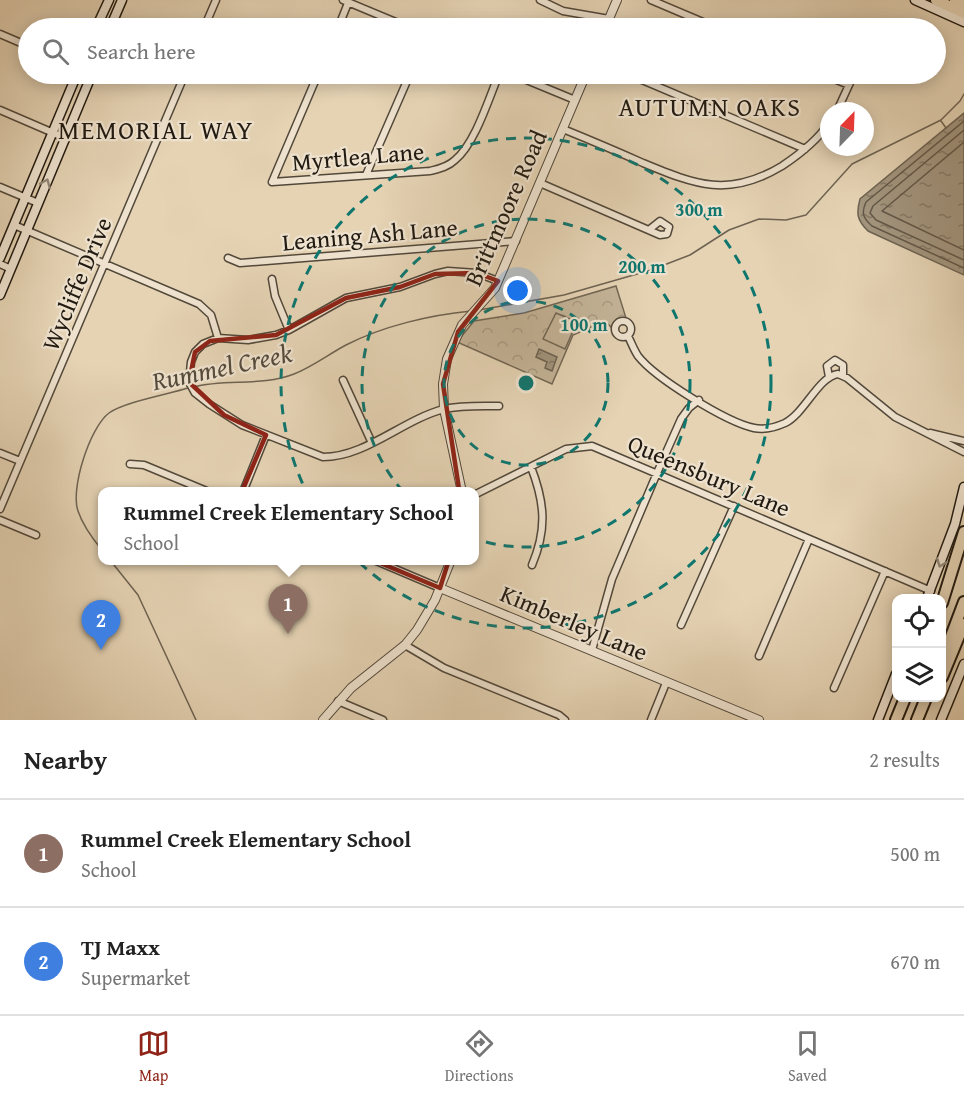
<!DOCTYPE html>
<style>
:root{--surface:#fff;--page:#f6f6f6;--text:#222;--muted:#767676;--line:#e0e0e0;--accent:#8f2418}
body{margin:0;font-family:"Gentium Book Plus",serif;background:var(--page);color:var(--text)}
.controls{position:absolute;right:18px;bottom:18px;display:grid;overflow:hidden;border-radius:12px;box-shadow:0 3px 15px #0003}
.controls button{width:54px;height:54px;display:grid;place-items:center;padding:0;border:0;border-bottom:2px solid var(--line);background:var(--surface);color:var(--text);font:30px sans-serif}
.compass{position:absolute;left:820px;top:102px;width:54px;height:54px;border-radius:50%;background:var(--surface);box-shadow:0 3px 15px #0003;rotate:23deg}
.you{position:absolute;left:518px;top:291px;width:21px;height:21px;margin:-15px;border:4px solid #fff;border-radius:50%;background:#1a73e8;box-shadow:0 0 0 9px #1a73e833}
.badge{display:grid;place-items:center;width:39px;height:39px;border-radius:50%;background:var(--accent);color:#fff;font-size:20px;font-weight:700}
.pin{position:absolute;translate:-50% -50px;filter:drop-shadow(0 2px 3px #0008)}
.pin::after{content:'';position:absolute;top:32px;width:21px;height:18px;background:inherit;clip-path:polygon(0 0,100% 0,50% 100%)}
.popup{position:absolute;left:98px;top:487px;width:381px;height:78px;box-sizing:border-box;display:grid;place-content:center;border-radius:12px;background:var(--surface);filter:drop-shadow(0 2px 4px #0005);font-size:20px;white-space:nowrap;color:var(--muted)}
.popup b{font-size:22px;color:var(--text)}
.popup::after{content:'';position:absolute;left:50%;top:100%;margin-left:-12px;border:12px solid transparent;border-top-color:var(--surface)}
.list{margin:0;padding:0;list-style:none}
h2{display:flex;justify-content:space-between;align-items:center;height:78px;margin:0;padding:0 24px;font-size:26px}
h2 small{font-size:20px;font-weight:400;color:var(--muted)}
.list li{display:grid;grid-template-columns:39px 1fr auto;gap:18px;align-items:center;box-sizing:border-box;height:108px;padding:0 24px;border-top:2px solid var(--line)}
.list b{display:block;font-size:22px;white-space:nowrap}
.list p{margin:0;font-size:20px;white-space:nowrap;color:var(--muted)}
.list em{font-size:20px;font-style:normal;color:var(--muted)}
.icon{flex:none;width:33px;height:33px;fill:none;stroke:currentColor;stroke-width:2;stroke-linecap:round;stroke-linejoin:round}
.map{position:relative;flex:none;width:964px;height:720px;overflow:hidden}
.search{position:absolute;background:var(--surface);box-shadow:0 3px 15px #0003;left:18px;right:18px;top:18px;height:66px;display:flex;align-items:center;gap:15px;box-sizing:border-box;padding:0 21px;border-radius:33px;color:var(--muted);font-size:22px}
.sheet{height:294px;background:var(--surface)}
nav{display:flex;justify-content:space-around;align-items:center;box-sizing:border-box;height:84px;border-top:2px solid var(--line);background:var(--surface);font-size:16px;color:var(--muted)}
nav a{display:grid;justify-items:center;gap:3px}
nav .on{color:var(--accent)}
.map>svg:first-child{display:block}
.park{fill:url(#park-crowns);stroke:#726754;stroke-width:1.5}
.pitch{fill:#c4b498;stroke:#726754;stroke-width:1.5}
.water{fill:url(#water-ripples);stroke:#6e6352;stroke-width:1.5}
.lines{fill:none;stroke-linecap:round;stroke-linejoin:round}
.shore{stroke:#625747;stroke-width:1.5}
.stream{stroke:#6e6352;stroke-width:1.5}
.minor-casing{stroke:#52483a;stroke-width:9}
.tertiary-casing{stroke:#52483a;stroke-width:10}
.secondary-casing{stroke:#211a11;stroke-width:11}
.motorway-casing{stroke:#211a11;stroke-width:14}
.minor{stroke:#eee2ce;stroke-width:6}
.tertiary{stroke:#eee2ce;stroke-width:8}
.secondary{stroke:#eee2ce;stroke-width:8}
.motorway{stroke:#e5d3b4;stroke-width:10}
.oneway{stroke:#928879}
.marked{fill:none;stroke:#8f2418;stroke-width:4.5;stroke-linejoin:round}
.ring{fill:none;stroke:#0f766e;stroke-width:3;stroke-dasharray:10 8}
.labels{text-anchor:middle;stroke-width:4.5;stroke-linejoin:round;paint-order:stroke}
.street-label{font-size:24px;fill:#211a11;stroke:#eee2ce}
.neighbourhood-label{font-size:26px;letter-spacing:1.5px;fill:#211a11;stroke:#eee2ce}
.water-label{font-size:26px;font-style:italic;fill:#554b3c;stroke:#eee2ce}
.centre{fill:#0f766e;stroke:#eee2ce;stroke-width:3}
.ring-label{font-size:18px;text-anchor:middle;font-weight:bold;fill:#0f766e;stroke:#eee2ce;stroke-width:4.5;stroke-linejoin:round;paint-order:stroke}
</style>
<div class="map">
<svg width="964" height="720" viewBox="0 0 964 720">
<defs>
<pattern id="park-crowns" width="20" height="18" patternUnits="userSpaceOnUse" patternTransform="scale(1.5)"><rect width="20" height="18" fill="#c4b498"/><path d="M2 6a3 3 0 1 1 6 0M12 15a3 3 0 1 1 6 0" fill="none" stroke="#a89a82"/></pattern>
<pattern id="water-ripples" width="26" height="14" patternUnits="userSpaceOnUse" patternTransform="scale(1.5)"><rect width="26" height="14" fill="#a2947d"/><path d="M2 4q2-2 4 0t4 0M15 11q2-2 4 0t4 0" fill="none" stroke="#847865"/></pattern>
</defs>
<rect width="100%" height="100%" fill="#e5d3b4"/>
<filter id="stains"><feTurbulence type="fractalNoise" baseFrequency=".00333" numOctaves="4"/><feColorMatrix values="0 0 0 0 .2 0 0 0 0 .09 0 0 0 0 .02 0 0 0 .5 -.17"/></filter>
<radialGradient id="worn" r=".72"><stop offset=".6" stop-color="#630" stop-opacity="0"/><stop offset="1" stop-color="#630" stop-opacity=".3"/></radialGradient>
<path class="park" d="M616,286L626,318L617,319L612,328L605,321L573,335L552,384L457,342L474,321L524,313Z"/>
<path class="pitch" d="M556,313L577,322L565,349L543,339Z"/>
<path class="water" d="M964,113V275L868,231C857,220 856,214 860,199Z
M539,349L557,357L552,371L545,368L547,362L536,357Z"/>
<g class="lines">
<path class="shore" d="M964,121L866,202C861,213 863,218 872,226L964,268
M964,130L873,206L870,213L876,220L964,260
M964,142L882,211L964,250"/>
<path class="stream" d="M941,121L946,128
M479,310L564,295L651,270L690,255L729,230L759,219L786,220L806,215L852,164L941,120L960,101L964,94
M193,387C226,378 261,387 294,374C312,367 329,354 346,345C383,326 430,315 471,311
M102,550C92,538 83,526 78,511C70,489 90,427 109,413C124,402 169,394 188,388
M110,560L138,595L196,720"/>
<g class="minor-casing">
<path id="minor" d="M343,0L410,28
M540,0L563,11L609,19
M651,0L717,28
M204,28L216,0
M338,28L348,3
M0,34L28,46
M318,74L272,182L430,171C438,169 448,167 455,160C475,144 489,98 499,74
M512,74L575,100
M628,74L805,149
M822,74L849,85
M0,110L65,138
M837,111L854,74
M563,129C590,140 616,151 643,163C696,185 729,198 782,166C800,154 817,141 829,123
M366,175L410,74
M540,183L660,235L667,234L669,227L660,221L650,229
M0,187L38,203
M14,225L199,304L211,315L218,338
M228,258L240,263L516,241
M0,264L11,269
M272,279L275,296L289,330
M498,281L477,273L448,271L435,274L400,287L346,298L289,330L276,335L248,340L218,338L203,344L195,352L191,362L189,382L195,393L209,404L242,425L323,457C366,457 402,420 444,409C462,405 481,406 499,406
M615 329a8 8 0 1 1 16 0a8 8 0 1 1-16 0Z
M628,336C631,342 634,350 638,356C655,378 726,422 754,428C764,430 776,427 785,423C805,413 818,377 838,374L847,378L895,417L964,452
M829,377L827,366L835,360L843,365V376
M343,380L371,441
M930,433L964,441
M0,453L20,461
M130,464L144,465L209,492
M531,467C545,503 547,530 532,565
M243,492L266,435
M474,495L566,449L592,446L931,591
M0,509L185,74
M0,520L36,535
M374,560L440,588
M681,625L734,506
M405,645L444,668L559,715L565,720
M592,650L612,579L657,473L681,419L689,408L699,400
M759,656L809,539
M834,688L885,571
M338,701L383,720
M651,720L666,683"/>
</g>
<g class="tertiary-casing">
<path id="tertiary" d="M605,28L617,0
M462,492L444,409L443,384L447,359L462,325L495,288L586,74
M440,588L759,720
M323,720L351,688L405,645L417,630L435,600L451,560"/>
</g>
<g class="secondary-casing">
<path id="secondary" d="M915,0L964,22
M96,28L109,0
M110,28L122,0
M0,258L77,74
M0,295L92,74
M927,598L955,524L964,487
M878,720L896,674
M941,720L964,664"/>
</g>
<g class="motorway-casing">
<path id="motorway" d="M936,0L964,13
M955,0L964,3
M942,603L964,532
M942,660L964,602
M942,677L964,624
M896,720L905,698
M917,720L926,698"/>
</g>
<use href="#minor" class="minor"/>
<use href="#tertiary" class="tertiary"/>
<use href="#secondary" class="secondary"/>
<use href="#motorway" class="motorway"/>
</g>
<defs><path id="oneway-chevron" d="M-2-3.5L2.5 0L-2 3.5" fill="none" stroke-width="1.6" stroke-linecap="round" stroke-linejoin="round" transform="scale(1.5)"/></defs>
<g class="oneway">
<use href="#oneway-chevron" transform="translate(46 183) rotate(-67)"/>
<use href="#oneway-chevron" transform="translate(941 563) rotate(111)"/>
</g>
<path class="marked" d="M477,273L498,281L458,332L443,384L463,515L440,588L237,503L266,435L224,415L189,382L195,352L210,341L276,335L346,298L400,287L435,274Z"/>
<g class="ring">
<circle cx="526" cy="383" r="82"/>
<circle cx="526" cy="383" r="164"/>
<circle cx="526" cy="383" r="245"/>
</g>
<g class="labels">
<g class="street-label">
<text transform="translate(358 157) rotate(-5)" y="8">Myrtlea Lane</text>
<text transform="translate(506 208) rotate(-66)" y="8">Brittmoore Road</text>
<text transform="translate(370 235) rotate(-5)" y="8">Leaning Ash Lane</text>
<text transform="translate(77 284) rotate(-67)" y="8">Wycliffe Drive</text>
<text transform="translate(709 476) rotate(23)" y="8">Queensbury Lane</text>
<text transform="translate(574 623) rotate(23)" y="8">Kimberley Lane</text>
</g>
<g class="neighbourhood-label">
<text x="710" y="116">AUTUMN OAKS</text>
<text x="156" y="139">MEMORIAL WAY</text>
</g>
<g class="water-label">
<text transform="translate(222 367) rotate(-12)" y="9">Rummel Creek</text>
</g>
</g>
<circle cx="526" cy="383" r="9" class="centre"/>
<g class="ring-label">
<text x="699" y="216">300 m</text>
<text x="642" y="273">200 m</text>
<text x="584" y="331">100 m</text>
</g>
<rect width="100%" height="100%" filter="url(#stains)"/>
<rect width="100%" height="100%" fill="url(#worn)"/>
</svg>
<div class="controls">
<button><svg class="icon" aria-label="locate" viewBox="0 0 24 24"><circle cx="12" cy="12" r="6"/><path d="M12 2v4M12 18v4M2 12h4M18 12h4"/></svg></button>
<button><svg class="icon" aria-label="layers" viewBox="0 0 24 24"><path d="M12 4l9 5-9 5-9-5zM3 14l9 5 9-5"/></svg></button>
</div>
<svg class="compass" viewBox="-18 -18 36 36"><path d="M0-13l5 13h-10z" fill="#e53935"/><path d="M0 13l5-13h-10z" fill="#767676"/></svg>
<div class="you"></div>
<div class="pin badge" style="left:288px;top:634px;background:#8d6e63">1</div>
<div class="popup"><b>Rummel Creek Elementary School</b>School</div>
<div class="pin badge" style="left:101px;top:650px;background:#3f7fe0">2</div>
<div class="search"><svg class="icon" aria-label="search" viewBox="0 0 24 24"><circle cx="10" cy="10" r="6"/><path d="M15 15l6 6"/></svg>Search here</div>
</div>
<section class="sheet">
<h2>Nearby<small>2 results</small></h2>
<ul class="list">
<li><span class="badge" style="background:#8d6e63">1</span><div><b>Rummel Creek Elementary School</b><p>School</p></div><em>500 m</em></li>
<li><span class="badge" style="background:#3f7fe0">2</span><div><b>TJ Maxx</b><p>Supermarket</p></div><em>670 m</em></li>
</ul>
</section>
<nav>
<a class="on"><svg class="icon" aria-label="map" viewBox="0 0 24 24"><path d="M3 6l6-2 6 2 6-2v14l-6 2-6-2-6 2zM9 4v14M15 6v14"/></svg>Map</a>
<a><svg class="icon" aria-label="directions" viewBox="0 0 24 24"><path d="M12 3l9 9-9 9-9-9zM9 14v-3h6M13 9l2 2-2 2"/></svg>Directions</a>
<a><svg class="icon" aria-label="saved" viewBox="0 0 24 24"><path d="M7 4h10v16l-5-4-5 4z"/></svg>Saved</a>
</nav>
